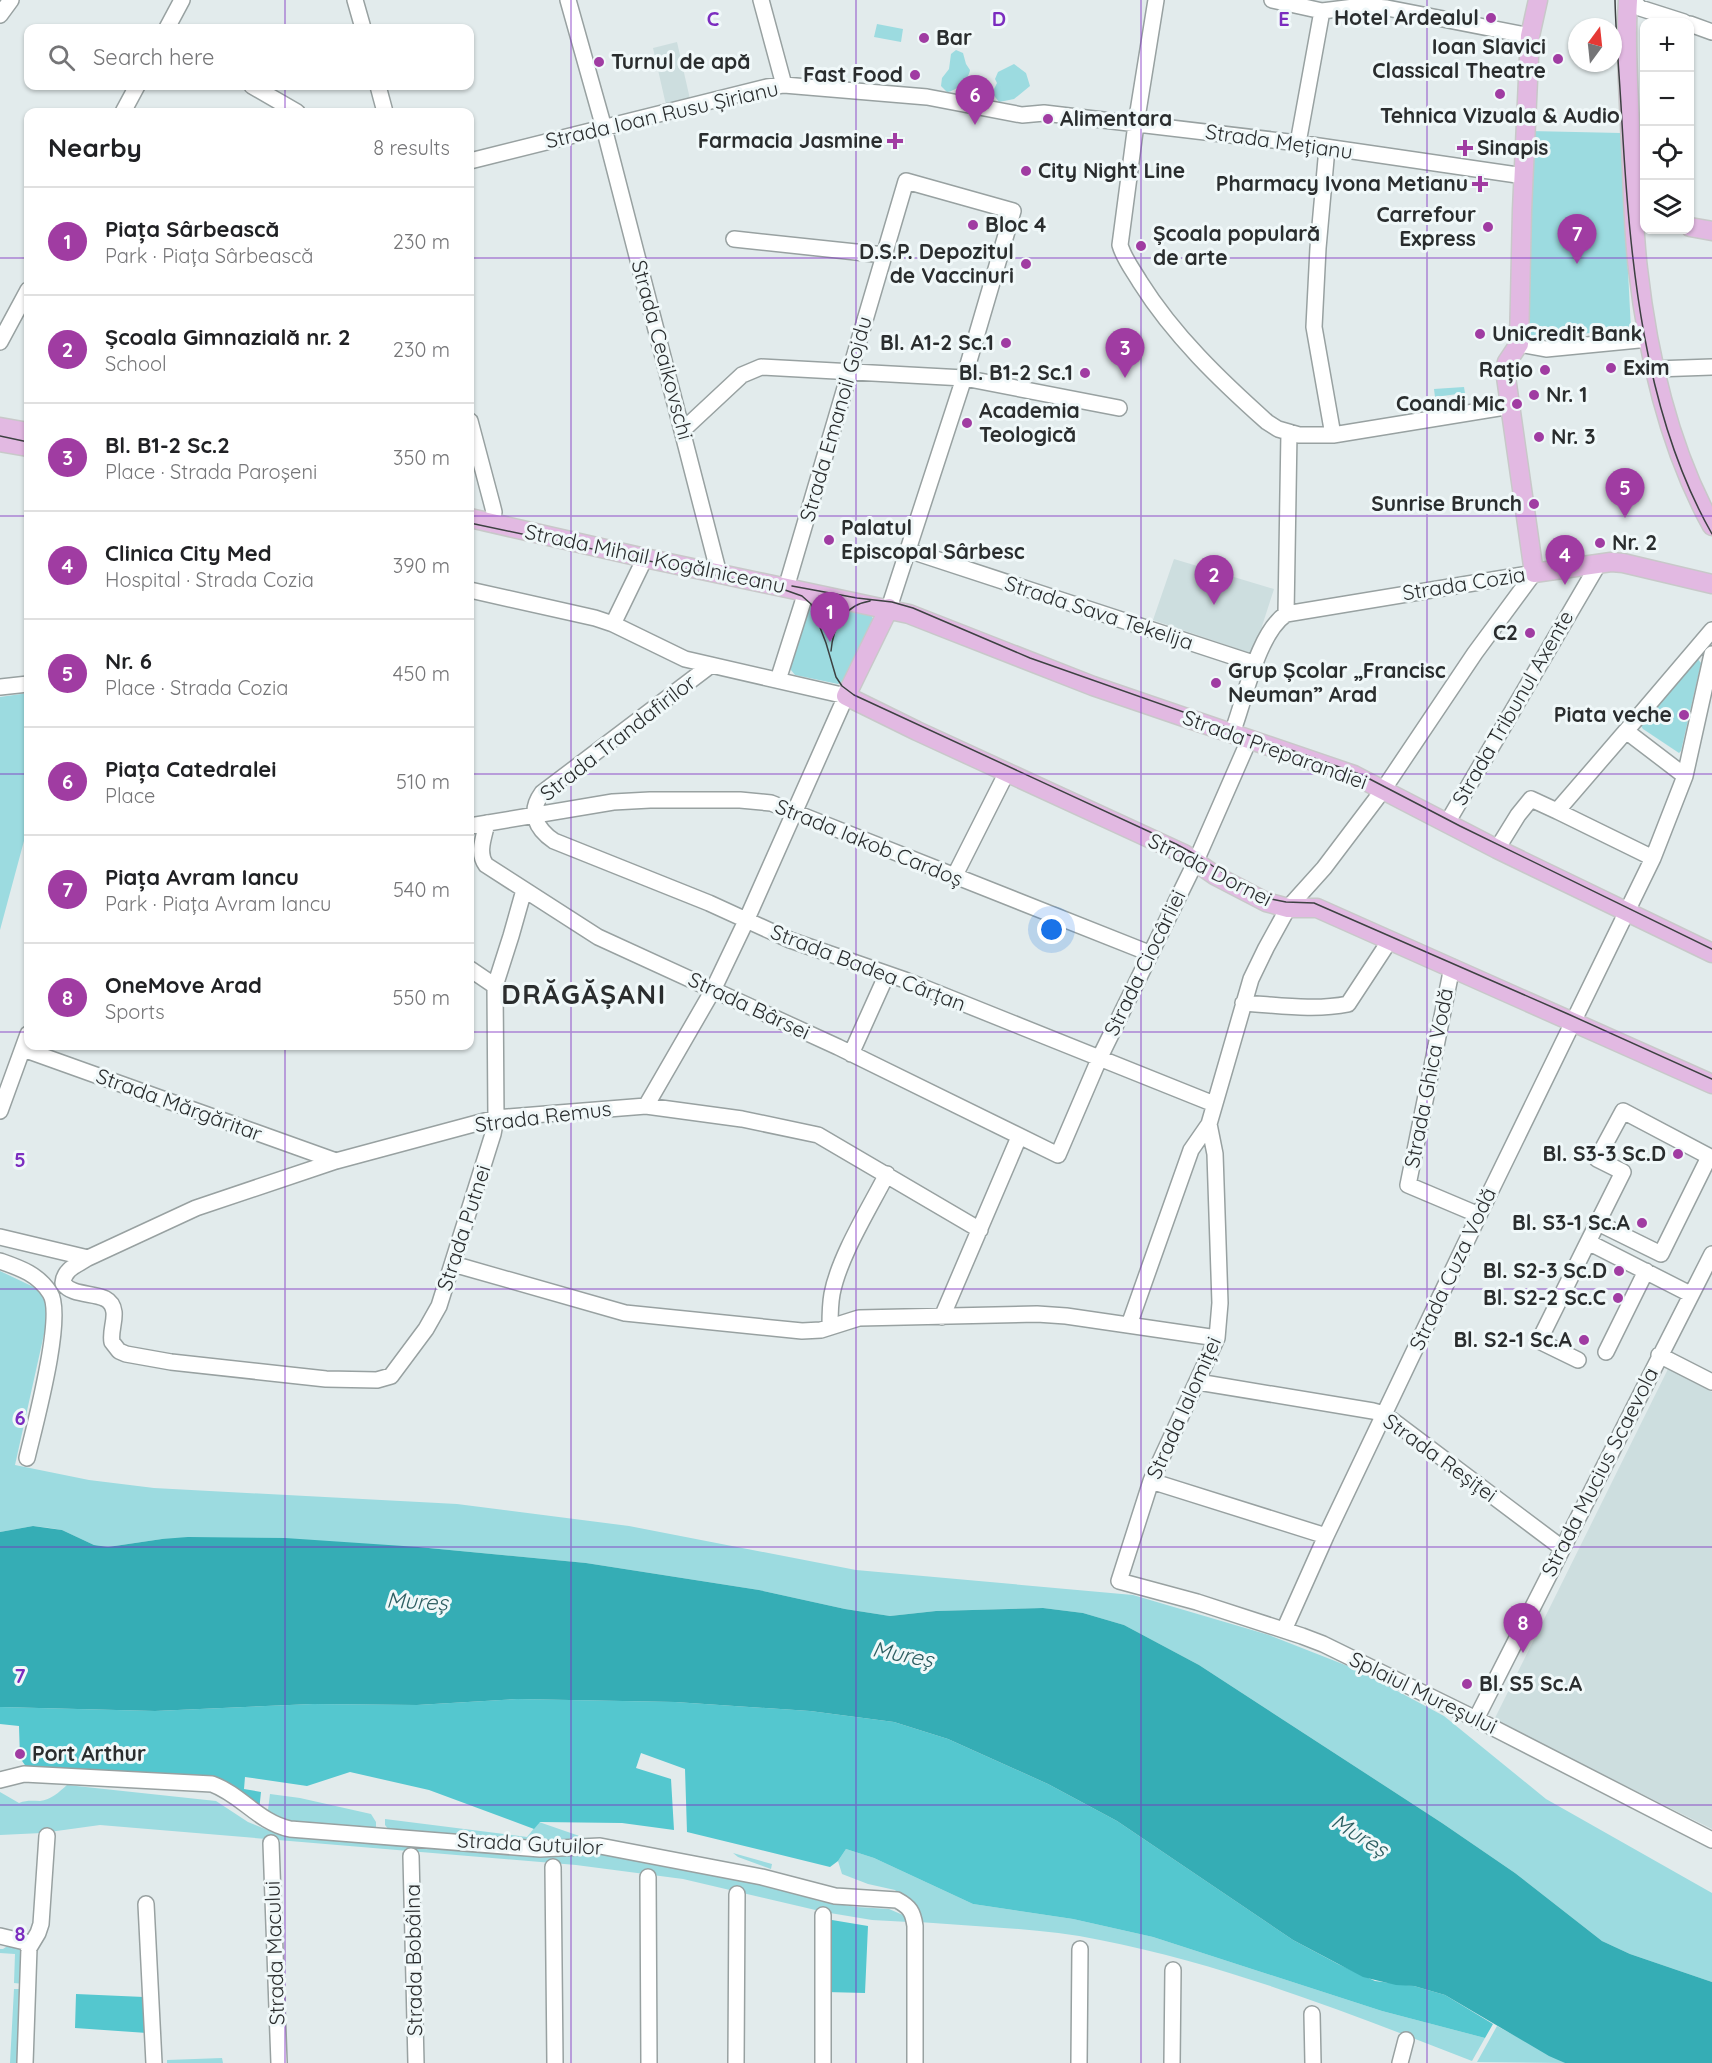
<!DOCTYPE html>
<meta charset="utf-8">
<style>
:root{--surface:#fff;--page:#f2f2f2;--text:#202124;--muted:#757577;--line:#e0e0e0;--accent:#a03ca2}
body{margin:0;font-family:Quicksand,sans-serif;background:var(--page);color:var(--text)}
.controls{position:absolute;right:18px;top:18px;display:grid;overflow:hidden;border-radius:12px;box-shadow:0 2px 4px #0004}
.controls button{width:54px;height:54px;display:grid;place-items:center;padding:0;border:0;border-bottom:2px solid var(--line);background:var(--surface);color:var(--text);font:30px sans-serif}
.compass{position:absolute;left:1568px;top:18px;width:54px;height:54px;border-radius:50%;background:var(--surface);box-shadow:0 2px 4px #0004;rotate:15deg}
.you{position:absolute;left:1052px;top:930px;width:21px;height:21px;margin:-15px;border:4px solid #fff;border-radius:50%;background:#1a73e8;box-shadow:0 0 0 9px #1a73e833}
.badge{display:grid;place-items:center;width:39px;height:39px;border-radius:50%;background:var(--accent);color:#fff;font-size:20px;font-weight:700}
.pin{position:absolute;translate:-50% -50px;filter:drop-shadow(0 2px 3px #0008)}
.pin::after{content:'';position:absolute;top:32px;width:21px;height:18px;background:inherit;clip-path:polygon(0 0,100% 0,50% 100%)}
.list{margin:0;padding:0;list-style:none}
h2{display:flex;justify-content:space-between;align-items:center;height:78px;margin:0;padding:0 24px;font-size:26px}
h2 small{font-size:20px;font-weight:400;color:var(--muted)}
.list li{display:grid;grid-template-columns:39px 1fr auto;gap:18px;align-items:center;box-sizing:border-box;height:108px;padding:0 24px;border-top:2px solid var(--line)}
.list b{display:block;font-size:22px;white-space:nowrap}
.list p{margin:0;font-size:20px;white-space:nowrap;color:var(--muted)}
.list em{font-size:20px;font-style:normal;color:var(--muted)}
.icon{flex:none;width:33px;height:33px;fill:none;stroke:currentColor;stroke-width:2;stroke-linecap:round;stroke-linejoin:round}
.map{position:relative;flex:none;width:1712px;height:2063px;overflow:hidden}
.search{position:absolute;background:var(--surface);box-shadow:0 2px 4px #0004;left:24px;top:24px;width:450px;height:66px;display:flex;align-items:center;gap:15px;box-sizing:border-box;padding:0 21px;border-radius:12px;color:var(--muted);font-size:22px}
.panel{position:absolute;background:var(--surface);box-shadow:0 2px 4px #0004;left:24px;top:108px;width:450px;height:942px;border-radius:12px}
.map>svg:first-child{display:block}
.built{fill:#cddedf}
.green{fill:#9cdbe0}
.forest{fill:#54c7cf}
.water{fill:#35adb5}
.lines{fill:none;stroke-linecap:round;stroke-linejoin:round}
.minor-casing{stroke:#98a1a1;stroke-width:18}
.major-casing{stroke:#c8c8c9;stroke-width:21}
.minor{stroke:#fff;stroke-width:15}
.major{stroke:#e2b9e2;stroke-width:18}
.tram{stroke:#3d4142;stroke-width:1.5}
.grid{fill:none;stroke:#7b2cbf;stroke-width:1.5;stroke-opacity:0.55}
.poi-dot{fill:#a03ca2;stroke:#f0f8f9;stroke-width:2}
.labels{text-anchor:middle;stroke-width:6;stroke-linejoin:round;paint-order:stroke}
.poi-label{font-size:21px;font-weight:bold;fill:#2a2d2e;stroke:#f0f8f9;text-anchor:end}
.street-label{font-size:21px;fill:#2a2d2e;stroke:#f0f8f9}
.water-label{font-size:22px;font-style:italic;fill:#2d5f62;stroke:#f0f8f9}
.district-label{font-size:27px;font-weight:bold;letter-spacing:1.5px;fill:#2a2d2e;stroke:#f0f8f9}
.grid-label{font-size:20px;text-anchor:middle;font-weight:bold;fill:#7b2cbf;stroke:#f0f8f9;stroke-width:6;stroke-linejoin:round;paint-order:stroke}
</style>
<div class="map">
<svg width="1712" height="2063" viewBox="0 0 1712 2063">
<rect width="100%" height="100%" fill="#e2ebec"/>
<path class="built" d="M677,42L690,99L666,105L653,48Z
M1174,559L1274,589L1253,654L1153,620Z
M1668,1369L1712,1392V1829L1494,1720Z"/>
<path class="green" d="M877,24L903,29L901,42L874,37Z
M956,50L963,53L966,64L970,70C969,79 957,91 947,92L941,86L942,78L949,69L951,54Z
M1014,64L1026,73L1030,86L1014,99L999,102L992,93L997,83L995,79L998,72Z
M1530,131L1621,133L1631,330L1523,338Z
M1464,387L1465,393L1435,397L1434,389Z
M811,601L869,610L874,621L846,679L838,684L795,675L791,670L790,663L805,609Z
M1697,658L1701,663L1681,751L1679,753L1643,729L1641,726Z
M28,693V826L0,930V697Z
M0,1271L40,1290L50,1307L15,1465L89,1480L154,1488L457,1504L629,1526L856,1570L1133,1595L1269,1635L1358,1670L1444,1716L1546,1799L1712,1893V1982L1630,1954L1602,1941L1515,1873L1442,1823L1199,1665L1124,1625L1083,1613L1043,1608L936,1611L890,1616L845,1609L759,1590L586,1563L418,1547L162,1539L108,1547L94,1545L62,1530L50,1528L33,1526L0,1532Z
M67,1785L216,1801L248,1822L273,1832L302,1838L500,1851L605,1854L763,1883L819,1901L857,1907L889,1909L903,1915L909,1922L872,1920L824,1912L683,1879L576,1865L100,1825L42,1833L0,1835V1792L19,1803C27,1800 32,1801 40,1801C51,1800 59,1792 67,1785Z
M270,1794L300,1798L371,1814L376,1822V1832L296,1827L267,1818Z
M385,1819L527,1837L539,1822L591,1840L562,1844L389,1830L385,1825Z
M846,1849L874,1858L973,1904L1073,1919L1153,1937L1382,2011L1485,2038L1472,2061C1351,2014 1228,1965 1100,1940C1041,1928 979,1927 919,1922L916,1904L903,1898L895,1890L868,1884L842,1874L838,1861Z
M733,1853L772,1864L771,1869L738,1857Z
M9,1945L16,1946L24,1953V1984L14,1983L15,1954L0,1953V1949H3Z
M14,1989H23L19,2063H10Z
M1497,2026L1565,2063L1477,2062Z
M222,2058L223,2063H167V2060Z"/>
<path class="forest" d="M517,1699L675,1702L810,1711L894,1722L948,1739L1048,1784L1117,1821L1293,1940L1338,1964L1375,1981L1414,1986L1445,1995L1493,2024L1485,2038L1382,2011L1153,1937L1073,1919L973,1904L874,1858L846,1849L838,1861L830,1867L687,1832L685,1769L641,1753L636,1768L671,1779L674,1830L622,1823L540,1822L534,1829L429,1790L350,1772L307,1786L245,1777L244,1789L261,1792L259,1811L229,1788L27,1768L20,1758L19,1726L0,1724V1707L155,1711L313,1704L417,1705Z
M826,1919L868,1926L865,1993L826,1992Z
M76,1994L144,1997L147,2033L75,2028Z"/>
<path class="water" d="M33,1526L62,1530L94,1545L108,1547L162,1539L188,1537L285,1538L418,1547L586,1563L759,1590L845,1609L890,1616L936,1611L1043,1608L1083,1613L1124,1625L1199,1665L1442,1823L1515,1873L1602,1941L1630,1954L1712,1982V2063H1565L1549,2056L1445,1995L1414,1986L1396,1985L1363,1977L1293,1940L1117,1821L1048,1784L948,1739L894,1722L810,1711L675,1702L517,1699L417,1705L313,1704L155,1711L0,1707V1532Z"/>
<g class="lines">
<g class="minor-casing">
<path id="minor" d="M355,0L363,28
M568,0L604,128L719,574
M761,0L784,85
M1156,0L1136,124L1120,245C1124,259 1133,270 1140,282C1174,336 1220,380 1267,422L1278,429L1299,435H1333L1511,406
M1272,0L1322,11L1362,6L1387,8L1530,36
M1632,0L1640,8L1684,22
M0,15L11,0
M1690,24L1712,32
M167,28L182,0
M252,86L297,112
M378,86L385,112
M123,112L137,86
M1298,143L1322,11
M1327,148L1318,248L1314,327L1333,435
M470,161L767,87L784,85L927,97L1022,115L1044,113L1298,143L1524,176
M734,239L884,255
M0,342L28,290
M1519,344L1546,349L1649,339
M1655,369L1712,367
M470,421L492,504L494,512L492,524
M683,430L742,375L761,367L964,378L1119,408
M908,550L1256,664
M786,588L906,181L1013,211L964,378L889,608
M470,590L595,618L613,624L685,659L846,696L746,921L713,990L646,1106
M1286,614L1289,432
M613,624L645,558
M711,665L542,793C528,812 536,829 554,841L709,903L790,940L905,980L1214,1104
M778,680L806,592
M0,687L28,684
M1626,731L1557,811L1653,858
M1232,733C1245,700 1257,634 1286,614L1534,573
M1685,776L1626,731L1712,630
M487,823C484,837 477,853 486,865L598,937L838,1047L1058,1155L1100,1057L1196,861L1249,740
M1447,823L1599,563
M470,826L613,802L650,800H740L771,803L1149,953
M1497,849L1518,815L1531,799L1557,811
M954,877L1007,772
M1452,967L1408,1185L1479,1215
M470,969L495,986
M1243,1003C1277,1005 1314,1011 1348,1004L1390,940
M23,1049L336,1161
M851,1054L887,974
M0,1111L28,1034
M1209,1124L1215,1154L1220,1303L1217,1338L1151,1481L1119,1581L1197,1602L1302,1636L1323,1644L1476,1719L1712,1840
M1598,1223L1661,1254L1709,1157
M0,1237L88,1258C77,1265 64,1269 63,1283C75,1301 111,1287 114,1312C115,1322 110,1332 112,1342L119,1351L126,1354L171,1362L326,1379L377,1380L391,1376L426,1329L439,1306L493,1134L496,1118L495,986L511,936L524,890
M1588,1242L1623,1172L1597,1159L1623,1111L1712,1158
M88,1258L196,1208L336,1161L496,1118L646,1106L742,1119L818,1135L980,1230
M0,1261C20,1268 38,1274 50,1293C65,1316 34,1428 27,1458
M453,1264L625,1313L802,1331L821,1330L859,1318L1037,1314L1066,1316L1217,1338
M942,1317L1019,1137
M1129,1325L1191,1150L1209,1124L1251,979L1266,948L1288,908L1324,868L1383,790L1475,653L1534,573
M830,1327C830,1316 830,1305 832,1294C839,1257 869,1209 887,1174
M1606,1352L1646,1271
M1659,1355L1712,1382
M1578,1360L1539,1341L1588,1242L1690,1294
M1198,1382L1373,1411L1384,1414L1562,1548
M1151,1481L1326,1536
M1284,1630L1326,1536L1479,1215L1653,858L1685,776L1712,654
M1476,1719L1712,1254
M0,1780L24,1774L212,1784C242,1795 258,1822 290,1829L540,1849L600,1846L762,1877L835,1896L897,1900C910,1907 913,1912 915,1926V2063
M271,1843L279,2063
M411,1856L416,2063
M553,1867L555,2063
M648,1877L649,2063
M146,1904L154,2063
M823,1915V2063
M0,1936L25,1942L29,1948L25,2063
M29,1948L38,1933L41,1924L47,1836
M1312,2014L1313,2063
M736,2063L737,1894
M1079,2063L1080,1949
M1172,2063L1173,1970
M1400,2063L1406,2040"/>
</g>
<g class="major-casing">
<path id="major" d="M1538,0L1530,36L1522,210L1519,344L1507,362L1505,370L1534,573L1611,562L1623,563L1712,584
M1628,0C1625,48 1629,98 1631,146C1633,187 1633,228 1638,269C1648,357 1669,448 1712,526
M1690,227L1712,231
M0,427L28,432
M0,442L28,447
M470,518L645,558L909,614L1093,686L1354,775L1497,849L1712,953
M889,608L846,696L917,731L1184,854L1216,876L1266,902L1288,908H1317L1712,1084"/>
</g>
<use href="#minor" class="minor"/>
<use href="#major" class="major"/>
<path class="tram" d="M1615,0C1616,41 1620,82 1622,123C1630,260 1643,413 1712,534
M0,436L28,442
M470,523L785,590L802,596L811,604L826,643L836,677L842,686L854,695L1176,844L1198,856L1226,875L1271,899L1286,902L1314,903L1568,1014L1712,1079
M792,586L857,598L892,602L913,608L1030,658L1362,775L1460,826L1712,949
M831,651C833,627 844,605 870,601"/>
</g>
<path class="grid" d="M285,0V28M571,0V2063M856,0V2063M1141,0V2063M1427,0V2063M285,86V112M0,258H28M470,258H1712M0,516H28M470,516H1712M0,774H28M470,774H1712M0,1032H28M470,1032H1712M285,1046V2063M0,1289H1712M0,1547H1712M0,1805H1712"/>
<g class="poi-dot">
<circle cx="1491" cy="18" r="6"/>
<circle cx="924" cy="38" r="6"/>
<circle cx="1558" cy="59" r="6"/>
<circle cx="599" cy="62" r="6"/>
<circle cx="915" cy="75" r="6"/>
<circle cx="1500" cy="94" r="6"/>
<circle cx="1048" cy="119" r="6"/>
<path d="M892 132h6v6h6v6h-6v6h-6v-6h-6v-6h6z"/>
<path d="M1462 139h6v6h6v6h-6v6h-6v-6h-6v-6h6z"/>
<circle cx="1026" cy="171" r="6"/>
<path d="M1477 175h6v6h6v6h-6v6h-6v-6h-6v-6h6z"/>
<circle cx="973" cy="225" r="6"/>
<circle cx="1488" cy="227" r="6"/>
<circle cx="1141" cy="246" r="6"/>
<circle cx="1026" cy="264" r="6"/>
<circle cx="1480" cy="334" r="6"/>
<circle cx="1006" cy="343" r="6"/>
<circle cx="1611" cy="368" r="6"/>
<circle cx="1545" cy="370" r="6"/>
<circle cx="1085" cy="373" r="6"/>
<circle cx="1534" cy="395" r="6"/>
<circle cx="1517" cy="404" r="6"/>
<circle cx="967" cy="423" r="6"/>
<circle cx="1539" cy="437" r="6"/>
<circle cx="1534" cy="504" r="6"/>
<circle cx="829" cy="540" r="6"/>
<circle cx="1600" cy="543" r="6"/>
<circle cx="1530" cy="633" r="6"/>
<circle cx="1216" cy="683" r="6"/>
<circle cx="1684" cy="715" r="6"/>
<circle cx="1678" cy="1154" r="6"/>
<circle cx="1642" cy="1223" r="6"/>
<circle cx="1619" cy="1271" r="6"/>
<circle cx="1618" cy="1298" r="6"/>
<circle cx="1584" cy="1340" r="6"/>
<circle cx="1467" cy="1684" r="6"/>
<circle cx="20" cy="1754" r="6"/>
</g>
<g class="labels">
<g class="poi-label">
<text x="1479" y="25">Hotel Ardealul</text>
<text x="936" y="45" text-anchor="start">Bar</text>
<text x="1546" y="54">Ioan Slavici<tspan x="1546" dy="24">Classical Theatre</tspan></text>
<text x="611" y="69" text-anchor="start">Turnul de apă</text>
<text x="903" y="82">Fast Food</text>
<text x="1500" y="123" text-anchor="middle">Tehnica Vizuala &amp; Audio</text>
<text x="1060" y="126" text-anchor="start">Alimentara</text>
<text x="883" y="148">Farmacia Jasmine</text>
<text x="1477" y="155" text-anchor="start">Sinapis</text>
<text x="1038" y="178" text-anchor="start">City Night Line</text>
<text x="1468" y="191">Pharmacy Ivona Metianu</text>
<text x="1476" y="222">Carrefour<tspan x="1476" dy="24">Express</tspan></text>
<text x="985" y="232" text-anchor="start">Bloc 4</text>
<text x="1153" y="241" text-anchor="start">Școala populară<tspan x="1153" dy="24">de arte</tspan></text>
<text x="1014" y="259">D.S.P. Depozitul<tspan x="1014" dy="24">de Vaccinuri</tspan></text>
<text x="1492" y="341" text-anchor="start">UniCredit Bank</text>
<text x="994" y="350">Bl. A1-2 Sc.1</text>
<text x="1623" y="375" text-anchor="start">Exim</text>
<text x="1533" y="377">Rațio</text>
<text x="1073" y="380">Bl. B1-2 Sc.1</text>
<text x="1546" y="402" text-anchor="start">Nr. 1</text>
<text x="1505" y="411">Coandi Mic</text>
<text x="979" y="418" text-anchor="start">Academia<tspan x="979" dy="24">Teologică</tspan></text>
<text x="1551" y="444" text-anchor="start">Nr. 3</text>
<text x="1522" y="511">Sunrise Brunch</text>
<text x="841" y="535" text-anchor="start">Palatul<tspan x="841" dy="24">Episcopal Sârbesc</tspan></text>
<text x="1612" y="550" text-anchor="start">Nr. 2</text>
<text x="1518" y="640">C2</text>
<text x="1228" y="678" text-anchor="start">Grup Școlar „Francisc<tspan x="1228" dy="24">Neuman” Arad</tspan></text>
<text x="1672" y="722">Piata veche</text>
<text x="1666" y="1161">Bl. S3-3 Sc.D</text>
<text x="1630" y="1230">Bl. S3-1 Sc.A</text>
<text x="1607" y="1278">Bl. S2-3 Sc.D</text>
<text x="1606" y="1305">Bl. S2-2 Sc.C</text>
<text x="1572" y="1347">Bl. S2-1 Sc.A</text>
<text x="1479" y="1691" text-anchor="start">Bl. S5 Sc.A</text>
<text x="32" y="1761" text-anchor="start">Port Arthur</text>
</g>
<g class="street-label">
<text transform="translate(662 115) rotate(-13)" y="7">Strada Ioan Rusu Șirianu</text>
<text transform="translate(1279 142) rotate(8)" y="7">Strada Mețianu</text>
<text transform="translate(662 350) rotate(75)" y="7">Strada Ceaikovschi</text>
<text transform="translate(836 419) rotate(-74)" y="7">Strada Emanoil Gojdu</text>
<text transform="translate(655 559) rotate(12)" y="7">Strada Mihail Kogălniceanu</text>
<text transform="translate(1464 584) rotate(-9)" y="7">Strada Cozia</text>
<text transform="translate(1099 613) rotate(18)" y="7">Strada Sava Tekelija</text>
<text transform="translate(1513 708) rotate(-60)" y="7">Strada Tribunul Axente</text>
<text transform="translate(618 738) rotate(-38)" y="7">Strada Trandafirilor</text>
<text transform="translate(1275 750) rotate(20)" y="7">Strada Preparandiei</text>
<text transform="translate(869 843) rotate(22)" y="7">Strada Iakob Cardoș</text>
<text transform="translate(1210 870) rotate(27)" y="7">Strada Dornei</text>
<text transform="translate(1145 963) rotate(-64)" y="7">Strada Ciocârliei</text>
<text transform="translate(868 968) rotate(21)" y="7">Strada Badea Cârțan</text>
<text transform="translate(749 1006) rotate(25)" y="7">Strada Bârsei</text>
<text transform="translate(1429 1078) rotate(-79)" y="7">Strada Ghica Vodă</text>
<text transform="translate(179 1105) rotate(20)" y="7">Strada Mărgăritar</text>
<text transform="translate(543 1117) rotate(-7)" y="7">Strada Remus</text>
<text transform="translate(464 1228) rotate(-72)" y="7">Strada Putnei</text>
<text transform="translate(1453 1269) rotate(-65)" y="7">Strada Cuza Vodă</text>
<text transform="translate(1184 1408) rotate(-66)" y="7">Strada Ialomiței</text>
<text transform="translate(1440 1458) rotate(36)" y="7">Strada Reșiței</text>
<text transform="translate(1600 1472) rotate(-63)" y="7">Strada Mucius Scaevola</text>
<text transform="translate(1423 1693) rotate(26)" y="7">Splaiul Mureșului</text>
<text transform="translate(530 1844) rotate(3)" y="7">Strada Gutuilor</text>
<text transform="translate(275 1953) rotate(-92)" y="7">Strada Macului</text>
<text transform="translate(414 1960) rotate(-91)" y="7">Strada Bobâlna</text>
</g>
<g class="water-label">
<text transform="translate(417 1601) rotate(3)" y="8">Mureș</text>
<text transform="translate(903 1654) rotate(11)" y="8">Mureș</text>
<text transform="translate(1360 1835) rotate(32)" y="8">Mureș</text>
</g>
<g class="district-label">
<text x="584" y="1004">DRĂGĂȘANI</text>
</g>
</g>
<g class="grid-label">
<text x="713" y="26">C</text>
<text x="999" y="26">D</text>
<text x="1284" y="26">E</text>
<text x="20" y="1167">5</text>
<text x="20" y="1425">6</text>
<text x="20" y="1683">7</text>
<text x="20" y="1941">8</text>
</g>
</svg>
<div class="controls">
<button>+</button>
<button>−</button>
<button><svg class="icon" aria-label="locate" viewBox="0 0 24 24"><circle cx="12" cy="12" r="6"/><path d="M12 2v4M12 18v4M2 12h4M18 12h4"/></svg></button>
<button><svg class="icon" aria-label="layers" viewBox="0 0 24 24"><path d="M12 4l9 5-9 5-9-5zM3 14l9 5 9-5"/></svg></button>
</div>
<svg class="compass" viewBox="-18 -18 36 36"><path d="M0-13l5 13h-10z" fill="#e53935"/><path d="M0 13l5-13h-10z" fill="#757577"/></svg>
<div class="you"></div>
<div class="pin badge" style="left:830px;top:642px">1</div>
<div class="pin badge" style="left:1214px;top:605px">2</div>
<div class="pin badge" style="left:1125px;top:378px">3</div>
<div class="pin badge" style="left:1565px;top:585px">4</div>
<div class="pin badge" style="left:1625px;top:518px">5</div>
<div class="pin badge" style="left:975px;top:125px">6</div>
<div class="pin badge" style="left:1577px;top:264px">7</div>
<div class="pin badge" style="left:1523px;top:1653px">8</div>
<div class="search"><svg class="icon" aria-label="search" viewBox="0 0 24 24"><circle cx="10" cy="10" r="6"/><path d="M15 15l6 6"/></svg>Search here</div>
<section class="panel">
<h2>Nearby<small>8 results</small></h2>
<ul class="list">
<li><span class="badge">1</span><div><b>Piața Sârbească</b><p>Park · Piața Sârbească</p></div><em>230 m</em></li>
<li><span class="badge">2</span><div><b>Școala Gimnazială nr. 2</b><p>School</p></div><em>230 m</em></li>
<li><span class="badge">3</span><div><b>Bl. B1-2 Sc.2</b><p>Place · Strada Paroșeni</p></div><em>350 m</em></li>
<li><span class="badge">4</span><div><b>Clinica City Med</b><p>Hospital · Strada Cozia</p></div><em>390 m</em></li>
<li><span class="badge">5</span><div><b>Nr. 6</b><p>Place · Strada Cozia</p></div><em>450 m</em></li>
<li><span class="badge">6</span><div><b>Piața Catedralei</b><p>Place</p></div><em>510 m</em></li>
<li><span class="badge">7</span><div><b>Piața Avram Iancu</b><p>Park · Piața Avram Iancu</p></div><em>540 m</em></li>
<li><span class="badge">8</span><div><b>OneMove Arad</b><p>Sports</p></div><em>550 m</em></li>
</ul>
</section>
</div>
